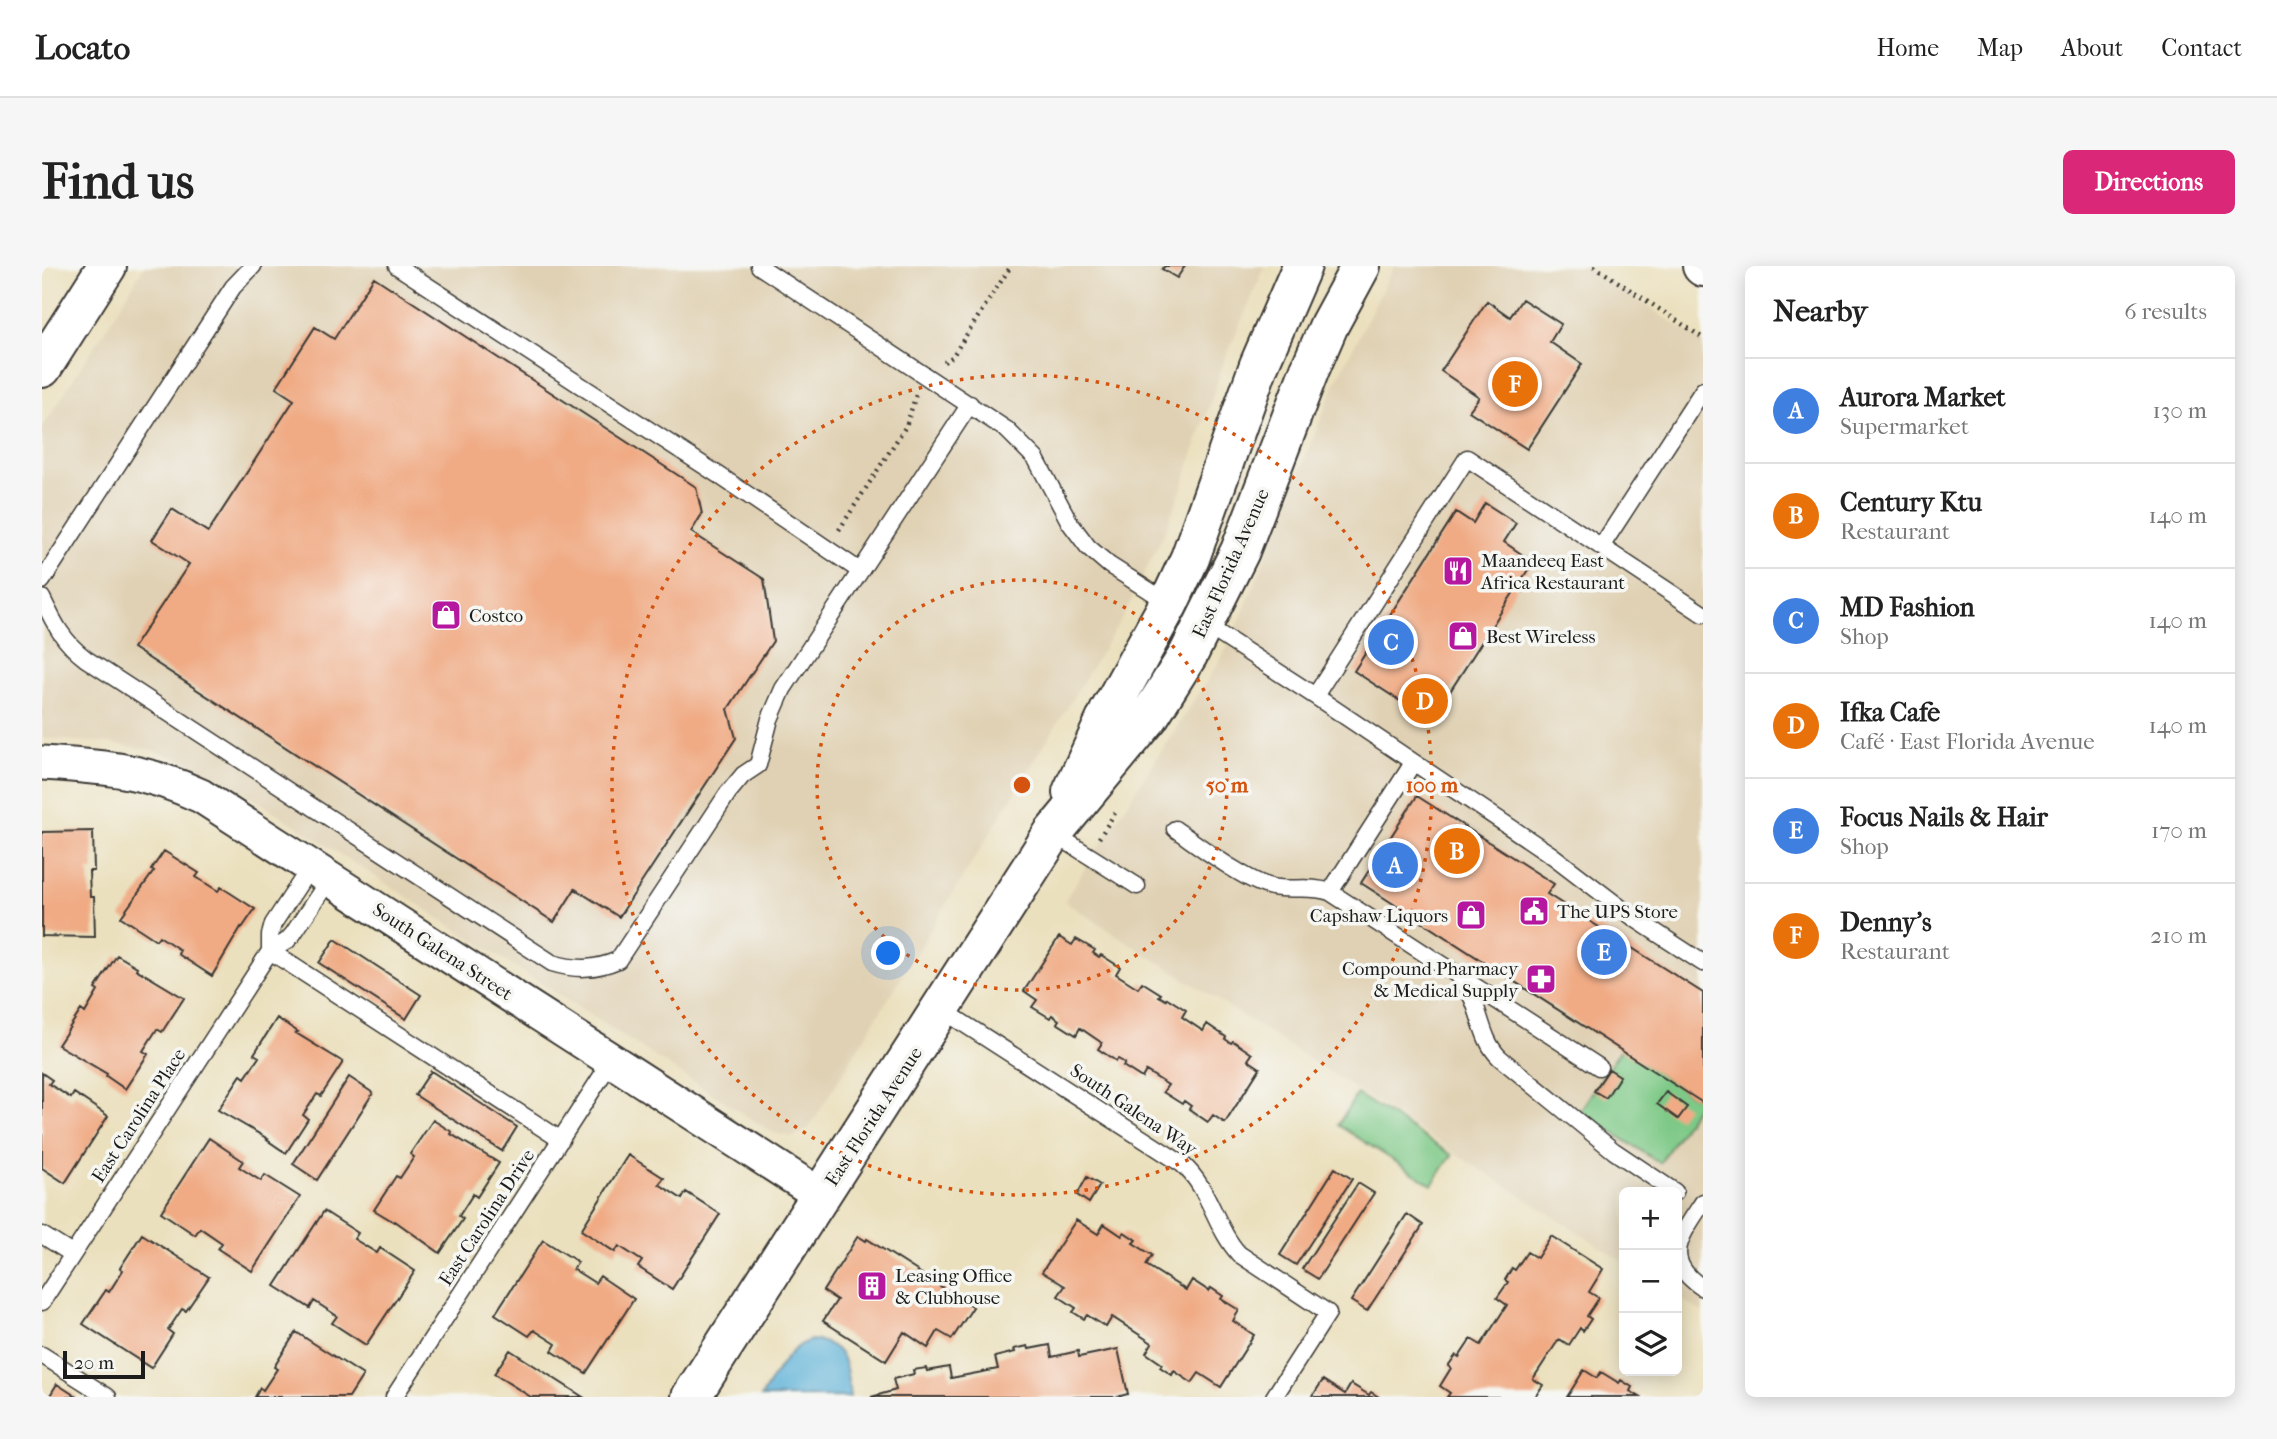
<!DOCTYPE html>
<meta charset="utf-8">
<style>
:root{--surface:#fff;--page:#f6f6f6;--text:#222;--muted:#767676;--line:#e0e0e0;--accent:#db2777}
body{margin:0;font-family:"IM FELL French Canon",serif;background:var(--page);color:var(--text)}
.controls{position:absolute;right:21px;bottom:21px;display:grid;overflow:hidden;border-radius:10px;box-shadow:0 4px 18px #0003}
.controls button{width:63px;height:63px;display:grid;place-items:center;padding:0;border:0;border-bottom:2px solid var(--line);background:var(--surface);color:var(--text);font:35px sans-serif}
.scale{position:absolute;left:21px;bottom:18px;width:82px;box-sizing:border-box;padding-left:7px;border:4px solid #1c1c1c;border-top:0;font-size:19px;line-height:24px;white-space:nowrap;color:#1c1c1c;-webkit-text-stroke:5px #f6f6f2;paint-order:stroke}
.you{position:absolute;left:847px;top:688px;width:24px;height:24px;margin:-18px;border:5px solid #fff;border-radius:50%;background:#1a73e8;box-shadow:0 0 0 10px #1a73e833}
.badge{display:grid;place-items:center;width:46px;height:46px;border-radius:50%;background:var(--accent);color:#fff;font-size:23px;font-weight:700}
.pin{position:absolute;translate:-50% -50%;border:4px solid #fff;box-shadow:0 2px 7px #0006}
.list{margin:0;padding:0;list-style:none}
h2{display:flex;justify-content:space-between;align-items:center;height:91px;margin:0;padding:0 28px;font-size:30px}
h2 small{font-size:23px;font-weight:400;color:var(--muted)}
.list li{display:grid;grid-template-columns:46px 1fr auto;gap:21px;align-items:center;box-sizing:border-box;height:105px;padding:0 28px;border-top:2px solid var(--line)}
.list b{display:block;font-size:26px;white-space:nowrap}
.list p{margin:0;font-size:23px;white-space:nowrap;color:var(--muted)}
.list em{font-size:23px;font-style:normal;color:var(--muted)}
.icon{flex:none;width:38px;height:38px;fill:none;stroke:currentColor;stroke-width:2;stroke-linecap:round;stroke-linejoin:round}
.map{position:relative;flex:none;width:1661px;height:1131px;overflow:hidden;border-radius:10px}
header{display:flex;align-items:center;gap:42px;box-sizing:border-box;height:98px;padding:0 35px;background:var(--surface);border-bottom:2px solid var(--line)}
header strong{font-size:33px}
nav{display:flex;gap:38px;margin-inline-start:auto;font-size:24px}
.intro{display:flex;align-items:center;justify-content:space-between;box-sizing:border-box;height:168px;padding:0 42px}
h1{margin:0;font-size:49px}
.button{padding:18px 32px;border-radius:10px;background:var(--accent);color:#fff;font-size:24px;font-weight:700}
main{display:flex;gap:42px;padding:0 42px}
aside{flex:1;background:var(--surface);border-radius:10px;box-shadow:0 4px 18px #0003}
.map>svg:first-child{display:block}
.built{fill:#e0d1b4}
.green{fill:#7ec987;stroke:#4d7252;stroke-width:2}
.water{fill:#5cb1d8;stroke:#3c667a;stroke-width:2}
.building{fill:#f0ab85}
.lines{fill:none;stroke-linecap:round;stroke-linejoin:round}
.lane-casing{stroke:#3b3934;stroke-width:19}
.street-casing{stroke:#3b3934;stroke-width:37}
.secondary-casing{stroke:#3b3934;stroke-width:42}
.primary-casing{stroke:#3b3934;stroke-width:42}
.path{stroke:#3b3934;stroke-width:4.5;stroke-dasharray:2 5;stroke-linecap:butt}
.lane{stroke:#fff;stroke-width:16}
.street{stroke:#fff;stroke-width:33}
.secondary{stroke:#fff;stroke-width:38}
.primary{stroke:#fff;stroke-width:38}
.ring{fill:none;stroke:#d4530e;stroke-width:3.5;stroke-dasharray:3.5 7}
.labels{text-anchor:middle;stroke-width:7;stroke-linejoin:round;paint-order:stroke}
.poi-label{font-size:19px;fill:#1c1c1c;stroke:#f6f6f2;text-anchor:start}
.street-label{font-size:19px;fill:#1c1c1c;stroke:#f6f6f2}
.centre{fill:#d4530e;stroke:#f6f6f2;stroke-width:3.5}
.ring-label{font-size:21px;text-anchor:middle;font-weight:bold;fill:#d4530e;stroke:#f6f6f2;stroke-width:7;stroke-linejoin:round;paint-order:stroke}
</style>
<header>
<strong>Locato</strong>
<nav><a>Home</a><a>Map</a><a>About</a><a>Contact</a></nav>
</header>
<div class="intro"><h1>Find us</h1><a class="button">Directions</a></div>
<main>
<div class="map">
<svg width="1661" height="1131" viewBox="0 0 1661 1131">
<rect width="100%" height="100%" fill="#f6f6f2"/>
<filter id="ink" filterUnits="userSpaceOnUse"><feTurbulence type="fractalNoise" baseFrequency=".0143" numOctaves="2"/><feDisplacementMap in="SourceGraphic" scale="14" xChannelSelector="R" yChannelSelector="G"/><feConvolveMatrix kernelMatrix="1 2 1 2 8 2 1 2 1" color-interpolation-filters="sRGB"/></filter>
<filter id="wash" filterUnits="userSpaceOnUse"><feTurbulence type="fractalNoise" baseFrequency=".00686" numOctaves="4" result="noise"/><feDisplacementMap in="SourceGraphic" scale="28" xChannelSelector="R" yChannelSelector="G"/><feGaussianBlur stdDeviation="1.57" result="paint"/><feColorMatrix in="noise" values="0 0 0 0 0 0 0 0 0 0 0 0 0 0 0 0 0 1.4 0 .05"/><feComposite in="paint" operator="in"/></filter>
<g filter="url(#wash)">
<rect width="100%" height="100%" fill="#ebe0bd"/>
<path class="built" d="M102,0H1223L1182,95L1140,222L1122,267L1083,347L767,862L752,871L731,867L202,526L170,508L137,493L109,484L65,477L0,472V162L81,36Z
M1352,0H1543L1661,76V1047L1635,1030V926H1582V996L1022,635L1179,393L1194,364L1294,115Z"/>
<path class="green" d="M1579,783L1658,835L1618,897L1538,845Z
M1315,828L1410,889L1390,919L1296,859Z"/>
<path class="water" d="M769,1074C806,1077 804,1102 808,1131H719C732,1111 745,1081 769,1074Z"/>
<g id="blocks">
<path class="building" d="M1123,0H1143L1135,12L1120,3Z
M332,11L654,221L660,248L649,266L722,313L731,375L686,443L694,472L577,651L533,623L512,656L91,382L147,298L110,274L130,243L166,266L252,134L234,122L273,61L292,73Z
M1480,33L1519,58L1508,76L1540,98L1485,183L1427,145L1437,131L1399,105L1445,35L1468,51Z
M1443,237L1474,257L1462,276L1491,296L1389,455L1312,405L1414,246L1431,257Z
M1375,530L1512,618L1505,628L1661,727V837L1319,617Z
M51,565L52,605H47L48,631H52L53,671L0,670V566Z
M122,585L157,607L154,611L176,625L179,621L213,643L200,662L199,661L170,710L136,688L138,684L117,670L114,674L79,651L112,605L109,604Z
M1017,671L1030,679L1034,673L1053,684L1051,687L1057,691L1059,689L1078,701L1074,708L1096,722L1100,716L1119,728L1117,730L1124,734L1125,732L1144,744L1140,751L1161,765L1165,758L1184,771L1183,773L1189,777L1191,775L1210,788L1206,794L1218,802L1183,857L1171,849L1166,856L1147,843L1149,840L1142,835L1140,838L1121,826L1126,819L1104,805L1100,812L1081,800L1083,797L1076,793L1074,795L1056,783L1060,777L1038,762L1034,769L1015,757L1017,754L1010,749L1008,752L990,741L995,734L982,725Z
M293,673L379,729L364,753L277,697Z
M75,689L95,701L94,703L142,732L120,766L115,763L101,785L106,788L83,823L64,810L65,808L16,779L39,744L43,747L56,725L53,723Z
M235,752L256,766L254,767L301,796L279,830L275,828L261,849L266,853L244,887L225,874L226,873L176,844L199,809L203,812L217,791L212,788Z
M1567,803L1578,810L1564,832L1552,825Z
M389,805L475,861L460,885L373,829Z
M0,807L10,814L7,818L29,832L32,827L66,850L23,917L0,902Z
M307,811L331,827L275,914L251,898Z
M1624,826L1645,841L1636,853L1615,838Z
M391,854L410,866L409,868L457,897L435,931L431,928L417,950L421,953L398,987L353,955L352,956L332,944L354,910L358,912L372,891L368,888Z
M167,872L201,895L197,901L219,915L223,909L258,931L210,1005L176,983L180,977L158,962L153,969L119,946Z
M586,889L622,912L617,918L640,933L644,926L678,948L630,1023L596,1001L600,995L577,980L573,986L539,964Z
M1293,902L1310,913L1254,999L1238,989Z
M1045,911L1058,919L1047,937L1035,929Z
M1316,917L1332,927L1276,1013L1260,1003Z
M282,945L316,967L312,973L335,987L338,982L373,1005L324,1079L290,1057L295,1050L272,1035L268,1042L233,1020Z
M1365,948L1381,959L1325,1045L1309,1035Z
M1034,954L1056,968L1062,958L1080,970L1082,966L1094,974L1091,977L1110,989L1104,999L1144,1024L1150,1014L1167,1025L1169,1022L1181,1030L1179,1033L1197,1044L1191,1055L1212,1069L1179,1121L1157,1107L1150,1117L1132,1105L1130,1109L1118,1101L1120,1098L1104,1087L1110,1077L1070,1051L1064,1061L1045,1049L1042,1053L1031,1046L1034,1042L1016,1030L1023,1020L1000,1006Z
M100,968L167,1011L144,1045L140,1043L126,1064L131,1068L109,1102L41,1058L64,1024L67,1026L81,1004L78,1002Z
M816,970L824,975L825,973L883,1010L880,1016L887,1020L890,1015L931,1041L910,1073L896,1065L886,1082L862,1066L844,1095L781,1055L795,1034L781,1025Z
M1509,970L1561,1003L1547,1026L1557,1032L1545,1050L1549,1053L1541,1065L1538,1062L1527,1079L1517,1073L1491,1113L1501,1119L1493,1131H1405L1408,1127L1398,1120L1409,1102L1406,1100L1414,1089L1417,1091L1429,1073L1439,1079L1465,1039L1455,1032L1466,1016L1463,1014L1470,1002L1473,1004L1485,986L1495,992Z
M501,974L536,996L531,1003L553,1017L558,1010L592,1033L544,1107L510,1085L514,1078L492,1064L487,1070L453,1048Z
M254,1066L321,1109L307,1131H213L218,1122L221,1124L235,1103L232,1101Z
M1008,1079L1010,1091L1036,1085L1037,1091L1076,1083L1086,1128L1074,1131H829L854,1124L851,1113L872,1108L871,1104L884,1102L885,1105L907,1101L909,1112L956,1103L953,1091L973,1086L972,1083L986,1080L987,1083Z
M468,1084L541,1131H489L452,1108Z
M1542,1104L1555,1112L1559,1106L1577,1117L1579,1114L1590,1121L1588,1125L1598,1131H1525Z
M1281,1114L1303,1128L1309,1118L1327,1129L1329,1126L1337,1131H1270Z
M15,1118L35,1131H7Z"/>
</g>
</g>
<g filter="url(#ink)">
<use href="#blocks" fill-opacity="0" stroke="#3b3934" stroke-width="2"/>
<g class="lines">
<g class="lane-casing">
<path id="lane" d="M355,0L678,210L818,305
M717,0L965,164L994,193L1028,257L1046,281L1067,299L1128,338
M1559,281L1661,124
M0,315L191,21L211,0
M0,332C12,357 21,376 44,393L510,697C533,704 553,704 576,694L686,527L701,509L716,499L728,453L741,423L928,138
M1159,356L1273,430L1511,590L1592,652L1661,697
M1273,430L1425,192L1661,348
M1133,563C1155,578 1206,617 1230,621C1250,625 1269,619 1288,626L1557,801
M1011,567L1095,620
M1288,626L1371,497
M228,685L519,874
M228,685V669L231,658L269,600
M1420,715C1440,739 1436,771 1458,792L1572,885L1633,926
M899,743L1140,898C1168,922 1173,962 1197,988L1286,1047L1232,1131
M1661,936C1639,970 1618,994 1661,1022
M0,969L30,988
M0,1036L228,685L245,675L251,668L288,612
M0,1089L66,1131
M352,1131L570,794"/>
</g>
<g class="street-casing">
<path id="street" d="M0,497C62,501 102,503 159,530L780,930"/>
</g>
<g class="secondary-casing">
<path id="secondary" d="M0,102L65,0
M1030,526L1067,446L1127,337L1148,292L1217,99L1260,0
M649,1131L1011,567L1107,451L1146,389L1198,285L1268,103L1287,59L1319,0"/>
</g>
<g class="primary-casing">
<path id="primary" d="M1660,0L1661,1"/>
</g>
<path class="path" d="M1552,0L1661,72
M902,96L910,91L969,0
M797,264L864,160L874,129
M1057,572L1073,547"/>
<use href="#lane" class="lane"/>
<use href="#street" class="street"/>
<use href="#secondary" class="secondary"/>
<use href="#primary" class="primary"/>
</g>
</g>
<g class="ring">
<circle cx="980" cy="519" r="205"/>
<circle cx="980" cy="519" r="410"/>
</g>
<defs>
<g id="restaurant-square" transform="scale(1.575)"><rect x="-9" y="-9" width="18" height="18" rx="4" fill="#b5179e" stroke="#f6f6f2"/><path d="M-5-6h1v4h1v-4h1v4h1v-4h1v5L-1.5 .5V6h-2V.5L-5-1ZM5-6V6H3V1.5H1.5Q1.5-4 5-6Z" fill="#fff"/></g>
<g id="shop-square" transform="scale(1.575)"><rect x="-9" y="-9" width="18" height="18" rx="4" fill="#b5179e" stroke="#f6f6f2"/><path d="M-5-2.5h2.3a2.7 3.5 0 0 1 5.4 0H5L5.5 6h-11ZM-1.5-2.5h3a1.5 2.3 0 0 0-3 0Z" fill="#fff"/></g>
<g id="civic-square" transform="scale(1.575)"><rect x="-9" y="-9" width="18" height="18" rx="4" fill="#b5179e" stroke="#f6f6f2"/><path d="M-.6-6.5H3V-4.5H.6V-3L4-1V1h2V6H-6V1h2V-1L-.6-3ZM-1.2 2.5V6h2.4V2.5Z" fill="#fff"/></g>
<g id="pharmacy-square" transform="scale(1.575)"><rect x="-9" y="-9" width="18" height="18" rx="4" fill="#b5179e" stroke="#f6f6f2"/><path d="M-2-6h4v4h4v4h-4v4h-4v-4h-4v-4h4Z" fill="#fff"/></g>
<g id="building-square" transform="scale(1.575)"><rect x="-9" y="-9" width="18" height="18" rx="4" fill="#b5179e" stroke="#f6f6f2"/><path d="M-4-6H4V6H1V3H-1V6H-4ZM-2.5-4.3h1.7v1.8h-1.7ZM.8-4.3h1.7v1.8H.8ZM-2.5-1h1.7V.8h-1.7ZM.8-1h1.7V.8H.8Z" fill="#fff"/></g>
</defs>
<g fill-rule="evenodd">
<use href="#restaurant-square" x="1416" y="305"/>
<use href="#shop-square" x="404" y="349"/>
<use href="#shop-square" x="1421" y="370"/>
<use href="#civic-square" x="1492" y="645"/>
<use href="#shop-square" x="1429" y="649"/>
<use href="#pharmacy-square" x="1499" y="713"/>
<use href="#building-square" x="830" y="1020"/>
</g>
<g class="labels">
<g class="poi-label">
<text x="1439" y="301">Maandeeq East<tspan x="1439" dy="22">Africa Restaurant</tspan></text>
<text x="427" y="356">Costco</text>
<text x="1444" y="377">Best Wireless</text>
<text x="1515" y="652">The UPS Store</text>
<text x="1406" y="656" text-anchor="end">Capshaw Liquors</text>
<text x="1476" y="709" text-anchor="end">Compound Pharmacy<tspan x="1476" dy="22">&amp; Medical Supply</tspan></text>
<text x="853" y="1016">Leasing Office<tspan x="853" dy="22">&amp; Clubhouse</tspan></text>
</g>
<g class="street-label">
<text transform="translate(1188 297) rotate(-66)" y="7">East Florida Avenue</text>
<text transform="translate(401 685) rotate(33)" y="7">South Galena Street</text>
<text transform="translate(1092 843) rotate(34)" y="7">South Galena Way</text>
<text transform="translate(96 849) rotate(-57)" y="7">East Carolina Place</text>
<text transform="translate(831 850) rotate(-57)" y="7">East Florida Avenue</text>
<text transform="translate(444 951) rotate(-57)" y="7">East Carolina Drive</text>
</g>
</g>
<circle cx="980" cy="519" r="10" class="centre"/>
<g class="ring-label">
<text x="1185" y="526">50 m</text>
<text x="1390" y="526">100 m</text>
</g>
</svg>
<div class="controls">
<button>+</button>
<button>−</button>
<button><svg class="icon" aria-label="layers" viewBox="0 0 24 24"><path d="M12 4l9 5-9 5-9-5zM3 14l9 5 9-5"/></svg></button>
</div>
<div class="scale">20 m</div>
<div class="you"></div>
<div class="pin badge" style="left:1353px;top:599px;background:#3f7fe0">A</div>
<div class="pin badge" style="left:1415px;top:585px;background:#e8710a">B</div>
<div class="pin badge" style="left:1349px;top:376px;background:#3f7fe0">C</div>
<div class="pin badge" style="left:1383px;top:435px;background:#e8710a">D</div>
<div class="pin badge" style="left:1562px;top:686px;background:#3f7fe0">E</div>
<div class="pin badge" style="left:1473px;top:118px;background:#e8710a">F</div>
</div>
<aside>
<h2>Nearby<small>6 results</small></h2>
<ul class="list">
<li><span class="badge" style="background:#3f7fe0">A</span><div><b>Aurora Market</b><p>Supermarket</p></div><em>130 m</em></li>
<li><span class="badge" style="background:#e8710a">B</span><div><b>Century Ktu</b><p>Restaurant</p></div><em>140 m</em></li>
<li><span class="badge" style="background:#3f7fe0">C</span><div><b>MD Fashion</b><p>Shop</p></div><em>140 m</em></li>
<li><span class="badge" style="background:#e8710a">D</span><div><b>Ifka Cafe</b><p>Café · East Florida Avenue</p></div><em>140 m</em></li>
<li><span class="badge" style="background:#3f7fe0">E</span><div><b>Focus Nails &amp; Hair</b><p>Shop</p></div><em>170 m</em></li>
<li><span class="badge" style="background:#e8710a">F</span><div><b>Denny's</b><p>Restaurant</p></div><em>210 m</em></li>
</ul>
</aside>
</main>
